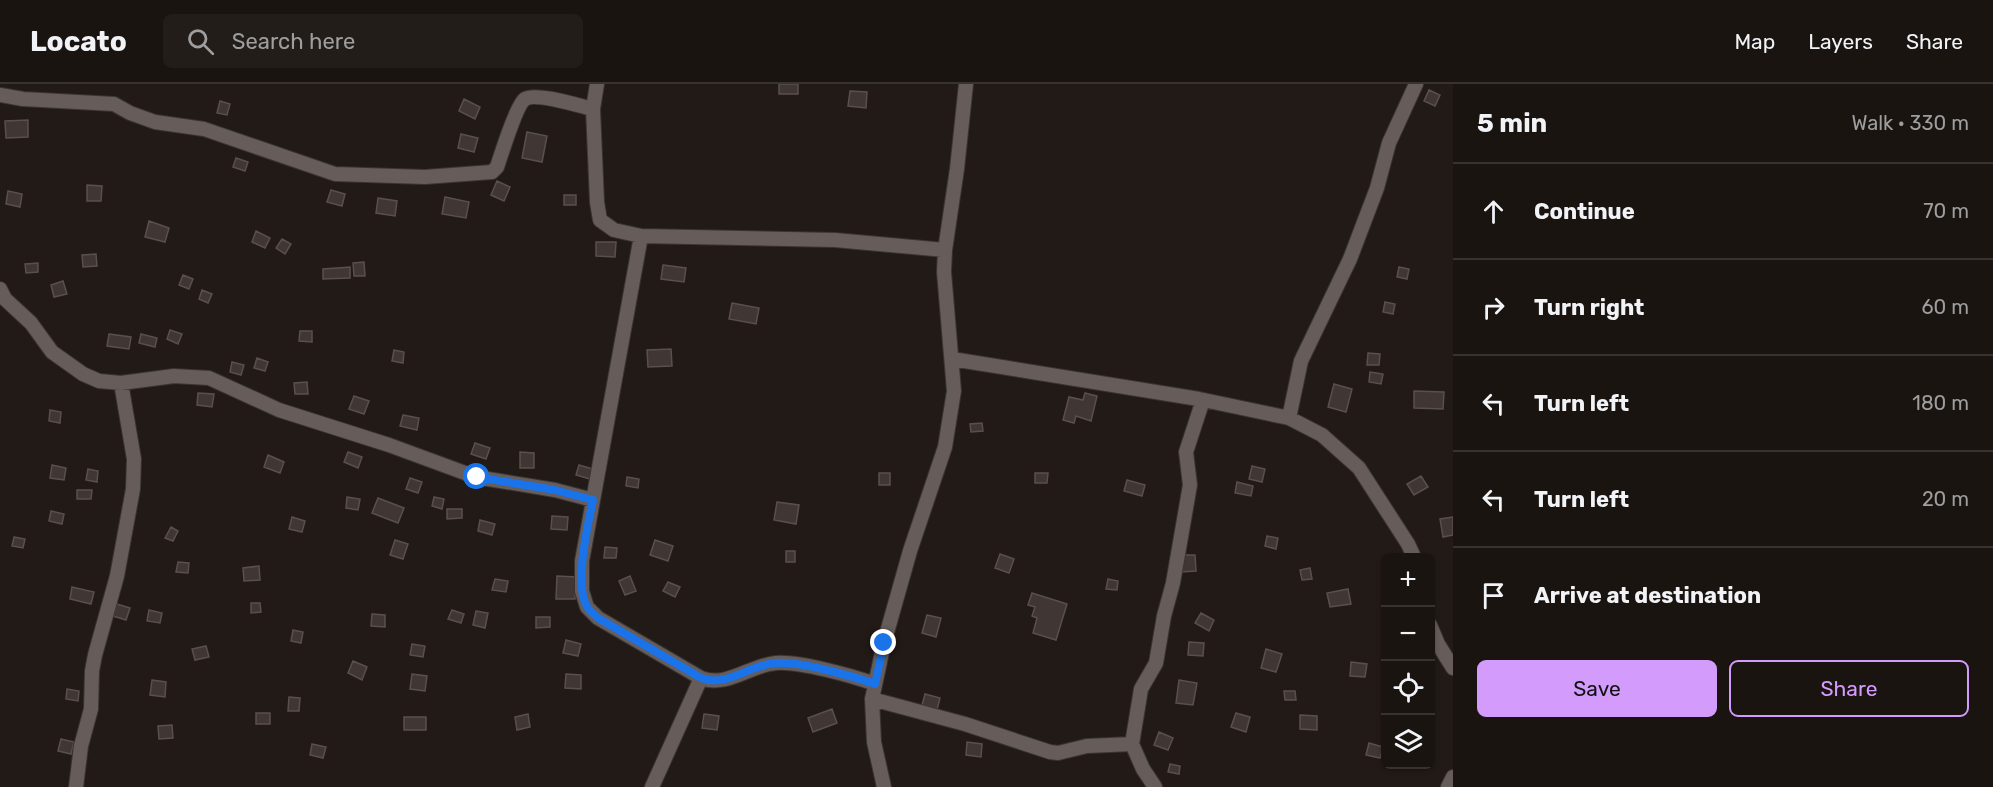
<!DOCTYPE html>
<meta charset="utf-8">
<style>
:root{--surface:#1a1411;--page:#231d1a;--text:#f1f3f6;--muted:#9f9e9f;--line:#383331;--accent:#d39cfc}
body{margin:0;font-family:Rubik,sans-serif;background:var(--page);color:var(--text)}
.controls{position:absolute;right:18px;bottom:18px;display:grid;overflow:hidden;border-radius:9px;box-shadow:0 2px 4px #0004}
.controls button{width:54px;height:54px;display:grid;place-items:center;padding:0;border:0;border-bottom:2px solid var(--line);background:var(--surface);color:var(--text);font:30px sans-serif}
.stop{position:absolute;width:18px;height:18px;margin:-14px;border:4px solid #1a73e8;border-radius:50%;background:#fff}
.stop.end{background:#1a73e8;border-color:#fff;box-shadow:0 2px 6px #0008}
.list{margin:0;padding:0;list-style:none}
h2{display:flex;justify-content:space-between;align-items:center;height:78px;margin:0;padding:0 24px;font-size:26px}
h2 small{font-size:20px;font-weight:400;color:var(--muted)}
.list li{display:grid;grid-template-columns:39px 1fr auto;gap:18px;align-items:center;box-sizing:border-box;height:96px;padding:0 24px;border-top:2px solid var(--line)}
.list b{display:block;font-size:22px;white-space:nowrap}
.list em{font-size:20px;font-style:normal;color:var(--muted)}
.actions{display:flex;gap:12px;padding:18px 24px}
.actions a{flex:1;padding:14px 0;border:2px solid var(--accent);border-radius:9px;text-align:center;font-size:21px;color:var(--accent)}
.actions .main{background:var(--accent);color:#111}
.icon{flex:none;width:33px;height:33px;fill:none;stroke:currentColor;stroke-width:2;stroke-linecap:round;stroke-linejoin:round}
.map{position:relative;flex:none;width:1453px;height:703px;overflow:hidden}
header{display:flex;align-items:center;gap:36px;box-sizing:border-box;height:84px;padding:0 30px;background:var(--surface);border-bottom:2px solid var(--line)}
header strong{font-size:28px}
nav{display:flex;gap:33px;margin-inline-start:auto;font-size:21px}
.search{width:420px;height:54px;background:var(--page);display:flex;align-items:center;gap:15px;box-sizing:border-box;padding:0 21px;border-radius:9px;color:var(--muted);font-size:22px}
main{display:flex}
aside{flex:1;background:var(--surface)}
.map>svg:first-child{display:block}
.building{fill:#403735;stroke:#59504e;stroke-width:1.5}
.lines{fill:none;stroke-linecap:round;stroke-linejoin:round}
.minor-casing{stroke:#3a3533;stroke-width:16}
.minor{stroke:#665d5a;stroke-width:14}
.route{stroke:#1a73e8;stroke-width:8}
</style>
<header>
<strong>Locato</strong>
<div class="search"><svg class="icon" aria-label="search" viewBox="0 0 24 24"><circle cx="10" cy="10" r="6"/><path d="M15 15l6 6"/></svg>Search here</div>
<nav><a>Map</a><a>Layers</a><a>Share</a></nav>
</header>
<main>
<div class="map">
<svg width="1453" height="703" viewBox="0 0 1453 703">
<rect width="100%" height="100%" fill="#221a17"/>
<path class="building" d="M779,0H798V10H779Z
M1429,6L1440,11L1435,22L1424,17Z
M850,7L867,8L866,24L848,22Z
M464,15L480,23L475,35L459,27Z
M220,17L230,20L227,31L217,29Z
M28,36V53L6,54L5,37Z
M527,48L547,52L542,78L522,74Z
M461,50L478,54L474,68L458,64Z
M236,74L248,78L245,87L233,83Z
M497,97L510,103L504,117L491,111Z
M87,101L102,102L101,117H87Z
M331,106L345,110L342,122L327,118Z
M8,107L22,110L20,123L6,120Z
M564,111H576V121H564Z
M445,113L469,118L466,134L442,130Z
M378,114L397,117L395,132L376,129Z
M149,137L169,144L165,158L145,153Z
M256,147L270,154L265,164L252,158Z
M282,155L291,160L285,170L276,164Z
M596,158H616L615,173L596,172Z
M96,170L97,182L83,183L82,171Z
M364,178L365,192H354L353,179Z
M38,179V188L26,189L25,180Z
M663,181L686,184L684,198L661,195Z
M350,183V194L323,195V185Z
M1399,183L1409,185L1407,195L1397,193Z
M183,191L193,195L189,205L179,201Z
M63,197L67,210L54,213L51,201Z
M202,206L212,210L208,219L199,215Z
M1385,218L1395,220L1393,230L1383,228Z
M732,219L759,224L756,240L729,235Z
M170,246L182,250L178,260L167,255Z
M300,247H312V258L299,257Z
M109,250L131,253L129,265L107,262Z
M141,250L157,254L155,263L139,259Z
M671,265L672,282L648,283L647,266Z
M394,266L404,268L403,279L392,277Z
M1368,269L1380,270L1379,281H1367Z
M257,274L268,278L265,287L254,284Z
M232,278L244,281L241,291L230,288Z
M1370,288L1383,290L1381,300L1369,298Z
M307,298L308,310H295L294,299Z
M1334,300L1352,305L1346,328L1328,323Z
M1414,307L1444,308L1443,325L1414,324Z
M198,309L214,310L212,323L197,321Z
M1085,309L1097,312L1091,337L1076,332L1074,339L1063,336L1069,313L1083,316Z
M354,312L369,317L364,330L349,325Z
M50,326L61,328L60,339L49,337Z
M403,331L419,334L417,346L400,342Z
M982,339L983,347L971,348L970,340Z
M475,359L490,364L486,375L471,370Z
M348,368L362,373L358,384L344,378Z
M520,368L534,369V384H520Z
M268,371L284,378L280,389L264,383Z
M52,381L66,384L64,396L50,394Z
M579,381L593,385L590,395L576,391Z
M1252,382L1265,385L1262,398L1249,395Z
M88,385L98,387L97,398L86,396Z
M879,389H890V401H879Z
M1035,389H1048L1047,399H1035Z
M1421,392L1428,403L1414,411L1407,400Z
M627,393L639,395L638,404L626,402Z
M410,394L422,398L418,409L406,405Z
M1127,396L1145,401L1142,412L1124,407Z
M1237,398L1253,402L1251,412L1235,409Z
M77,406H92L91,415H77Z
M347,413L360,415L358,426L346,424Z
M434,413L444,415L442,425L432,422Z
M378,414L404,424L398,439L372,429Z
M777,418L799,421L796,440L774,436Z
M447,425H462V434L447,435Z
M51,427L64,430L62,440L49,437Z
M552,432L568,433L567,446L551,445Z
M292,433L305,437L302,448L289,445Z
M1453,433V451L1443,453L1440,435Z
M480,436L495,440L492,451L478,447Z
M171,443L178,447L173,457L165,454Z
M1267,452L1278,454L1276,465L1265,462Z
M14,453L25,455L23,464L12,462Z
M395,456L408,460L403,475L390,471Z
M655,456L673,462L668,477L650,471Z
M605,463L617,464L616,474H604Z
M786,467H795V478H786Z
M1000,470L1014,475L1009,489L995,484Z
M1180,471H1195L1196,487L1181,488Z
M178,478L189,479L188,489L176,488Z
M259,482L260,496L244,497L243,484Z
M1310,484L1312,495L1302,496L1300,486Z
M557,492L576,493L575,515H556Z
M630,492L636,507L625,511L619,497Z
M495,495L508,497L506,508L492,506Z
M1108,495L1118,497L1117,506L1106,505Z
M668,498L680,503L675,513L663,507Z
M72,503L94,508L91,520L70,515Z
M1348,505L1351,520L1330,523L1327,509Z
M1032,509L1067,520L1056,556L1033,549L1037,534L1032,532L1035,523L1028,521Z
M251,519H260L261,528L251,529Z
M117,520L130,524L126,536L113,532Z
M149,526L162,529L160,539L147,537Z
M452,526L464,530L461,539L448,535Z
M476,527L488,529L485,544L473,541Z
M1201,529L1214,536L1209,547L1195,539Z
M372,530L385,531V543L371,542Z
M927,531L941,534L936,553L922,549Z
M536,533H550V543L536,544Z
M293,546L303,548L301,559L291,557Z
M566,556L581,560L578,572L563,569Z
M1189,558L1204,559L1203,572L1188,571Z
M412,560L425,562L423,573L410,571Z
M206,562L209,573L195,576L192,565Z
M1266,565L1282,570L1276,588L1261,584Z
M353,577L367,583L362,596L348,589Z
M1351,578L1367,580L1365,593L1350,592Z
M412,590L427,592L425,607L410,605Z
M566,590L581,591V605L565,604Z
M152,596L166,598L165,613L150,611Z
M1179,596L1197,599L1193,621L1176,619Z
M67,605L79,607L78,617L66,615Z
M1284,607H1295L1296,616H1285Z
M925,610L940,614L937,626L922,621Z
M289,613L300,614L299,627H288Z
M832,625L837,639L813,648L808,634Z
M256,629H270V640H256Z
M1236,629L1250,633L1246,648L1231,643Z
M528,630L530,643L517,646L515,633Z
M704,630L719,632L717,646L702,644Z
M1300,631L1317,632V646L1300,645Z
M404,633H426V646H404Z
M172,641L173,654L159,655L158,642Z
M1159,648L1173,654L1168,666L1154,661Z
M61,655L74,658L71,670L58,667Z
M967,658L982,660L981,673L966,671Z
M1369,659L1383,663L1380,674L1366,671Z
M312,660L326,663L323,674L310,671Z
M1170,680L1180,682L1179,690L1168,688Z"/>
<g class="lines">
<g class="minor-casing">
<path id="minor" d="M597,0L593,25L597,118L600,136L614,146L641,152
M0,11L23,15L114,20L130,29L155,38L204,45L335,90L425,93L492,88L497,83C501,71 517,20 525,15C536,8 580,22 593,25
M0,205L5,215L31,239L52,268L83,290L99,297L121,299L174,292L209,294L279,326L389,361L476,393L555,406L593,416
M952,275L1199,315L1289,334L1322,351L1359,384L1408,460L1414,473
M1289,334L1301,277L1350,175L1377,104L1389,59L1416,0
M1430,541L1438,560L1453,584
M875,600C853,592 799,577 776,579C750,581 727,604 701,594L598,534L587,523L582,507V477L641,152L835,156L945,166
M872,615L965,640L1050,668L1058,669L1087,662L1132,660L1141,605L1156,579L1164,532L1173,499L1190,401L1186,368L1203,316
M1132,660L1143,685L1155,703
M76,703L81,662L91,625L92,587L95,571L117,492L133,405L134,375L121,299
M652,703L701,594
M884,703L874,658L872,615L884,559L910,467L945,363L954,307L944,188L945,166L957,85L966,0
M1448,703L1453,693"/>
</g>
<use href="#minor" class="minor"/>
</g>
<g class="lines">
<path class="route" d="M477,393L555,406L593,416C588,440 573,503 588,524C590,527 595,531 598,534L701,594C727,604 750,580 776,579C799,577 852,592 875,600L884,559"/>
</g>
</svg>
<div class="controls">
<button>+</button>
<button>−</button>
<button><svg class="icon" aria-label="locate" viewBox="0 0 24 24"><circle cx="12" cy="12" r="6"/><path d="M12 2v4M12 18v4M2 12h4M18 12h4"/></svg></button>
<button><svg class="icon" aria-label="layers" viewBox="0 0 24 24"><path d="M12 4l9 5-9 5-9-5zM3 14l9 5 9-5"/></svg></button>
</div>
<div class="stop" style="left:477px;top:393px"></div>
<div class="stop end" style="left:884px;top:559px"></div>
</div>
<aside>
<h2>5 min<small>Walk · 330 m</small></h2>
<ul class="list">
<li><svg class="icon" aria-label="ahead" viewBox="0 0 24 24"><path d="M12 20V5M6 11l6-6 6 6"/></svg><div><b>Continue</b></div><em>70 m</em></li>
<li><svg class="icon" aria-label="right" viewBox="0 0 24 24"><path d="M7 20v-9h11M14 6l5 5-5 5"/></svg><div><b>Turn right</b></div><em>60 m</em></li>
<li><svg class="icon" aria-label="left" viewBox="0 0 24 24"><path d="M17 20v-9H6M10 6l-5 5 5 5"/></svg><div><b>Turn left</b></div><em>180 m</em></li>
<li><svg class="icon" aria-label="left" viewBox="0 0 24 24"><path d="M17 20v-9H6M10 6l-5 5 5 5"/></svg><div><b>Turn left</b></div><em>20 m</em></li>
<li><svg class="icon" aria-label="arrive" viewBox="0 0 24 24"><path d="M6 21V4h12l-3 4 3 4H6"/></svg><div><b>Arrive at destination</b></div></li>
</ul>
<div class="actions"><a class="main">Save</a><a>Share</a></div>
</aside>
</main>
